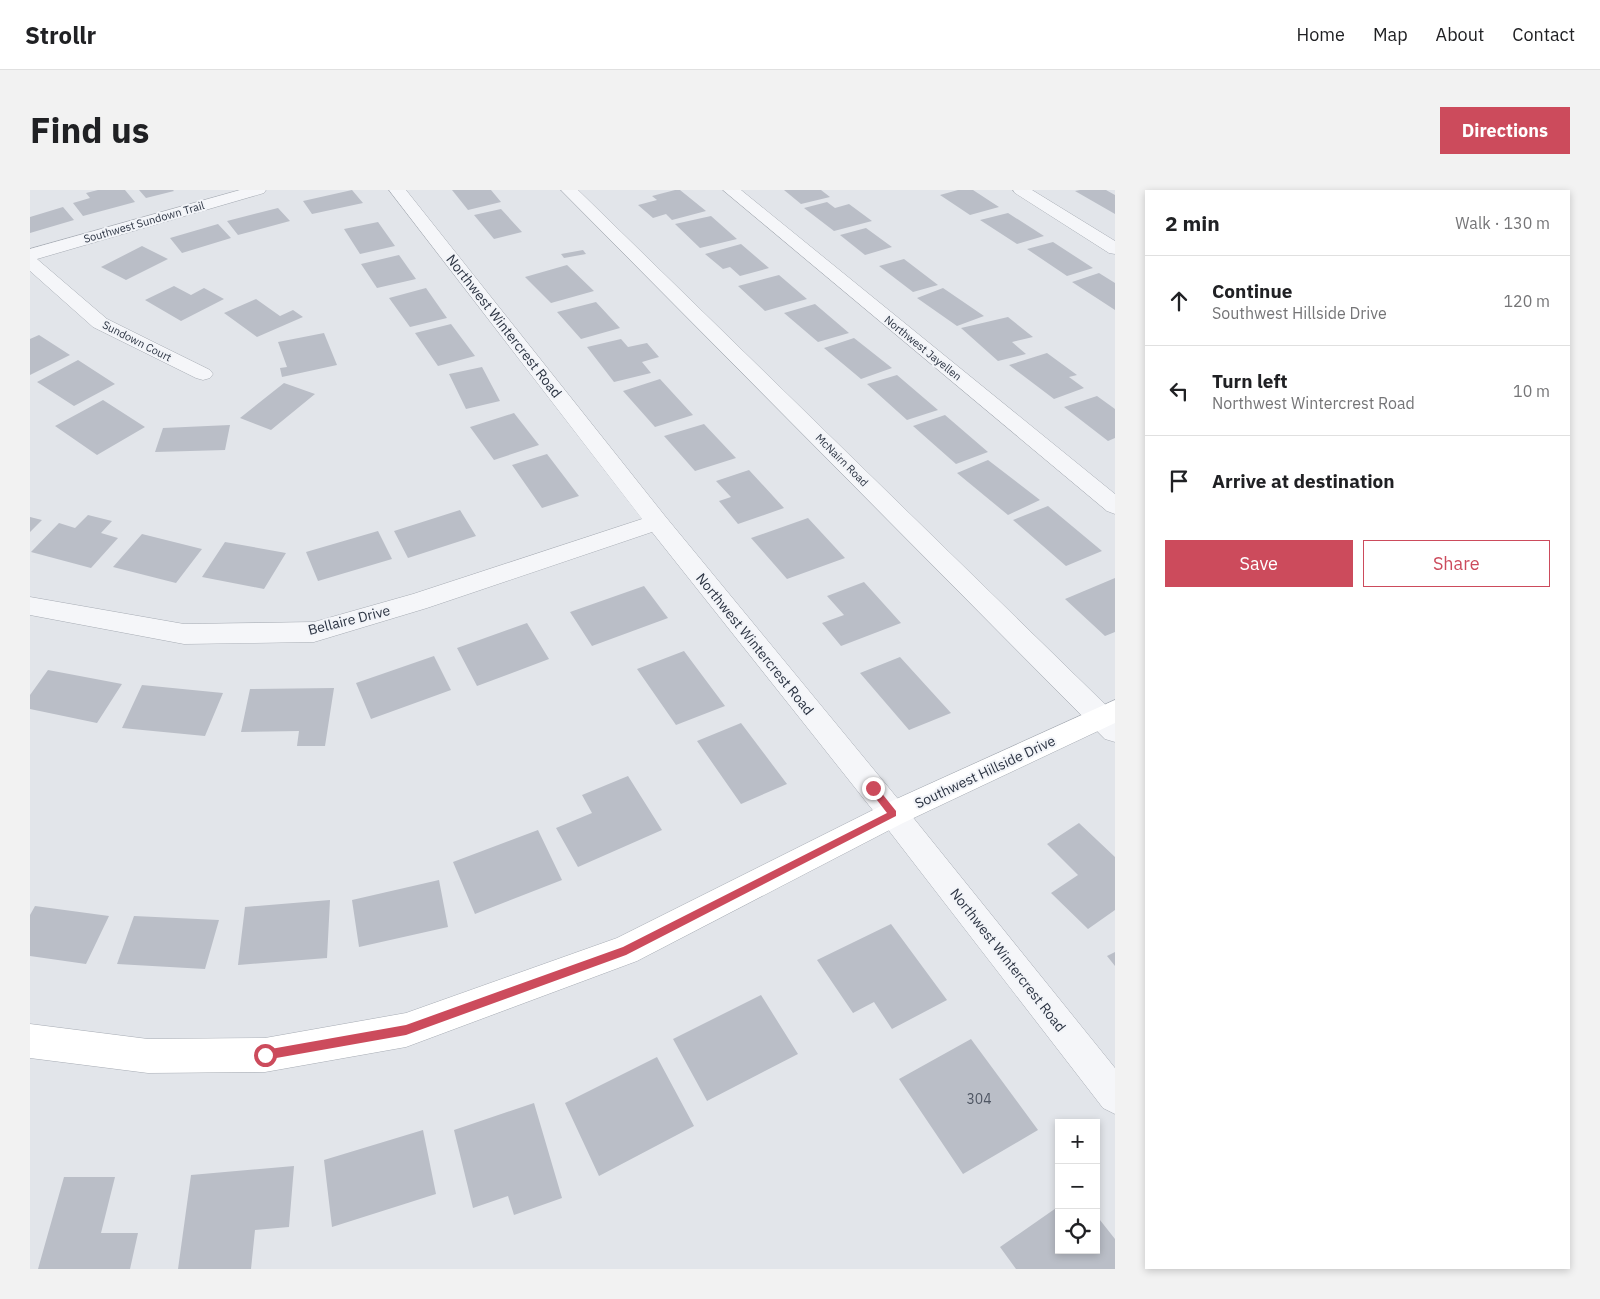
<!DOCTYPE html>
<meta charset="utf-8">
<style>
:root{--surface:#fff;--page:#f2f2f2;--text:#202124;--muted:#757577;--line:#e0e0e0;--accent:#cc4b5c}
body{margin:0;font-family:"IBM Plex Sans",sans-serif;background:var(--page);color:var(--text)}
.controls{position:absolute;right:15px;bottom:15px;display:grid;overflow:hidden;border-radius:0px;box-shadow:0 2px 8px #0003}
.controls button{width:45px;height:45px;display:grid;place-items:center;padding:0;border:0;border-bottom:1px solid var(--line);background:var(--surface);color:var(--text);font:25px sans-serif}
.stop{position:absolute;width:15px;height:15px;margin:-11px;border:4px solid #cc4b5c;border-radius:50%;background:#fff}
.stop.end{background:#cc4b5c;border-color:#fff;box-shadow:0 1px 5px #0008}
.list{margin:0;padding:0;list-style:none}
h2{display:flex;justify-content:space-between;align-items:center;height:65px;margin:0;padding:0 20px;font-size:21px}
h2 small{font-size:16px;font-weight:400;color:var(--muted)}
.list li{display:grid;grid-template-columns:32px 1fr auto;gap:15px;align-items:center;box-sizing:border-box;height:90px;padding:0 20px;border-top:1px solid var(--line)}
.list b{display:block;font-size:19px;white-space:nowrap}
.list p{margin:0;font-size:16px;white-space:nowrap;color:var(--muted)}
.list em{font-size:16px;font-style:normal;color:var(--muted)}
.actions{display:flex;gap:10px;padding:15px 20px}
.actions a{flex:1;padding:11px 0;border:1px solid var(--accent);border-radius:0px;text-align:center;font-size:18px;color:var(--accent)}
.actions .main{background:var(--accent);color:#fff}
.icon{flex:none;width:28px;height:28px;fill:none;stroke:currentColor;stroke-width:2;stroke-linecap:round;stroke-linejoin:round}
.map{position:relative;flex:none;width:1085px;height:1079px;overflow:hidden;border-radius:0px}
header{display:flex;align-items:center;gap:30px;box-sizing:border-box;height:70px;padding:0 25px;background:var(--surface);border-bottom:1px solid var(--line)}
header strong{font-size:24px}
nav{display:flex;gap:28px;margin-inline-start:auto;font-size:18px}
.intro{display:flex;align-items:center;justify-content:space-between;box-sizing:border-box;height:120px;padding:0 30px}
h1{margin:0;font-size:35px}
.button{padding:12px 22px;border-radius:0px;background:var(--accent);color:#fff;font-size:18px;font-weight:700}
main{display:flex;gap:30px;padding:0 30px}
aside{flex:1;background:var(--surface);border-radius:0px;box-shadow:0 2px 8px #0003}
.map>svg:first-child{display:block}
.building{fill:#babec7}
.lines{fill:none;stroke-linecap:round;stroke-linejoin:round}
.street-casing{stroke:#a7acb4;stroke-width:1}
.secondary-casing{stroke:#a7acb4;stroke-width:1}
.street{fill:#f5f6f9;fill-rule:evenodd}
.secondary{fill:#fff;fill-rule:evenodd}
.route{fill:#cc4b5c}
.labels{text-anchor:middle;stroke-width:4;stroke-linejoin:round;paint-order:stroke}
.far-street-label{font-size:11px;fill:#2b3342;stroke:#f2f4f8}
.street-label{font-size:14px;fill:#2b3342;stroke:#f2f4f8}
.near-number-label{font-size:14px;fill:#4f5663}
</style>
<header>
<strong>Strollr</strong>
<nav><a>Home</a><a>Map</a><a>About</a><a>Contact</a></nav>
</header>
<div class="intro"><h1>Find us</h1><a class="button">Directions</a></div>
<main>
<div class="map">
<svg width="1085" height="1079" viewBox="0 0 1085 1079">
<rect width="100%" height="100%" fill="#e2e5ea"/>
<path class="building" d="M68,0H95L105,12L53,26L43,13L60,8L56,3Z
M109,0H143L144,1L116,8Z
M322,0L333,13L282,24L273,11Z
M422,0H461L471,12L438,20Z
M645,0H650L676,21L642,30L636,24L623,28L608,15L627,10L622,6Z
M754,0H791L800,7L771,14Z
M928,0H943L969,17L940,25L910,5Z
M1050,0H1076L1085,5V24L1045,1Z
M797,12L805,18L819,14L842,31L804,41L774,18Z
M33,17L44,30L0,43V27Z
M248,18L260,31L208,45L197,31Z
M471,19L492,42L464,49L444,25Z
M978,23L1014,46L987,54L950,30Z
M681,26L707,49L670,58L645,34Z
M348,32L365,56L330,64L314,39Z
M188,34L201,48L152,63L140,48Z
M836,38L862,57L835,65L810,45Z
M1023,52L1063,78L1037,86L997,59Z
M711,54L739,78L710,86L700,77L693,79L675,64Z
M112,56L138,69L96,90L71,77Z
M553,60L556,64L534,68L531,64Z
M369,65L386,89L347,98L331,74Z
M874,69L908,95L883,102L849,76Z
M537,75L564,101L521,113L495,87Z
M1069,83L1085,93V120L1042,92Z
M749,85L777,109L735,121L708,96Z
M144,96L161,105L174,98L194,109L151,131L115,110Z
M396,98L417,128L380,137L359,108Z
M913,98L954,126L927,136L887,108Z
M226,109L250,126L263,120L273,127L227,147L194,123Z
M566,112L590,138L551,149L527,122Z
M785,114L819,143L788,152L754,123Z
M978,127L1003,147L982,152L996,164L968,171L931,138Z
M421,134L445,166L408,176L385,143Z
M294,143L307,175L252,187L250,178L257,177L248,152Z
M9,145L40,165L0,185V149Z
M824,148L862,178L831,189L794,158Z
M591,149L598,157L617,153L629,167L612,172L621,183L584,192L557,157Z
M1017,163L1047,185L1039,187L1054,198L1024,209L979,175Z
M48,170L85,194L44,216L7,192Z
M452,177L470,211L436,219L419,184Z
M867,185L908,220L877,230L837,194Z
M630,189L663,225L625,237L593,201Z
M254,193L285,204L241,240L210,228Z
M1067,206L1085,219V248L1078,251L1034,217Z
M73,210L115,237L67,265L25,236Z
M484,223L509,255L464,270L440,237Z
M915,225L958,262L926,274L883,236Z
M674,234L706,268L665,281L634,246Z
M200,235L195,260L125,262L133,238Z
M517,264L549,306L512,318L482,275Z
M958,270L1010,310L978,325L927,283Z
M719,280L754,318L708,334L689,311L701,307L686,291Z
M1018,316L1072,361L1036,376L983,330Z
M430,320L446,346L378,368L364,341Z
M58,325L82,331L71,343L88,348L61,378L1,362L29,333L45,338Z
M0,327L12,330L0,342Z
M778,328L815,368L757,389L721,348Z
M348,341L362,369L288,391L276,362Z
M112,344L172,359L146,393L83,377Z
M195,352L256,363L234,399L172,387Z
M1085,388V442L1075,446L1035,409Z
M834,392L871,433L811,456L792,433L814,425L797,406Z
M614,396L638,428L562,456L540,422Z
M497,433L519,469L447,496L427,458Z
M654,461L695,516L646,535L607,479Z
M404,466L421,500L341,529L326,493Z
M870,467L921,523L879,540L830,483Z
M18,480L92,494L67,533L0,519V505Z
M112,495L193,503L175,546L92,538Z
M304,498L295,556H267L269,541L211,542L220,499Z
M711,533L757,594L711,614L667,551Z
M598,586L632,640L548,677L526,638L562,623L552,605Z
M1049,633L1085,667V720L1058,739L1021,703L1048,685L1017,654Z
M508,640L532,690L445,724L423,672Z
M409,690L418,737L329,757L322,710Z
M300,710L297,768L208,775L215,717Z
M5,716L79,726L56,774L0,766V725Z
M104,726L189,730L175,779L87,774Z
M861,734L917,810L862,839L844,812L823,823L787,770Z
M1085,762V776L1077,766Z
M731,805L768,864L677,911L643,849Z
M941,849L1008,940L933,984L869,889Z
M627,867L664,936L569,986L535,913Z
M504,913L532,1008L484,1025L478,1006L443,1018L424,940Z
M393,940L406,1004L302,1037L294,970Z
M264,976L259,1037L225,1040L221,1079H148L161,985Z
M34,987H85L71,1043H108L100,1079H8Z
M1029,1016V1060H1066V1025L1085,1049V1079H986L970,1057Z"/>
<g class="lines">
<g class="street-casing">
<path id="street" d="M210,0H236L234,3L7,69L77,129L180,180L183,184L180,188L173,190L166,188L63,137L0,81V59Z
M359,0H376L635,326L873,615L1085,878V924L1073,918L853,633L622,342L397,418L284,452L154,454L0,425V407L154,434L284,432L383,404L612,329Z
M531,0H548L1085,524V552L1075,549Z
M693,0H711L1085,304V324L1077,321Z
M983,0H1002L1085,51V64L1079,63L985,3Z"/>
</g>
<g class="secondary-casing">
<path id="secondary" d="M1085,510V533L873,633L607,771L376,857L235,882L118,883L0,868V834L118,849L235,848L376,823L587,748L853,615Z"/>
</g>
<use href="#street" class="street"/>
<use href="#secondary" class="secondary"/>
</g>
<path class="route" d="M843,595L846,596L866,621V626L596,765L376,845L235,870L232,868L230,865L235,860L376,835L593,757L857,623L840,601L838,598Z"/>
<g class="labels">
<g class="far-street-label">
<text transform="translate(114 32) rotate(-16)" y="4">Southwest Sundown Trail</text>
<text transform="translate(107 151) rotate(27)" y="4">Sundown Court</text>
<text transform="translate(893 158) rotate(39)" y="4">Northwest Jayellen</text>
<text transform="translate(812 270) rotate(45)" y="4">McNairn Road</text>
</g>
<g class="street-label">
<text transform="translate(474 136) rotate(52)" y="5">Northwest Wintercrest Road</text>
<text transform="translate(319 430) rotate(-14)" y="5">Bellaire Drive</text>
<text transform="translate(725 454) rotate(51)" y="5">Northwest Wintercrest Road</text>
<text transform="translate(955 582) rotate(-25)" y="5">Southwest Hillside Drive</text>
<text transform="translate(978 770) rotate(52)" y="5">Northwest Wintercrest Road</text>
</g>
<g class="near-number-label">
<text x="949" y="914">304</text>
</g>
</g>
</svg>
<div class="controls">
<button>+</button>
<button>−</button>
<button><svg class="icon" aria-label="locate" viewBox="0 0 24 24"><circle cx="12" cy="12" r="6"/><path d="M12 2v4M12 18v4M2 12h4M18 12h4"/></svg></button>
</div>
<div class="stop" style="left:235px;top:865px"></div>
<div class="stop end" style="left:843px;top:598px"></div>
</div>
<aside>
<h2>2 min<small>Walk · 130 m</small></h2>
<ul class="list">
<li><svg class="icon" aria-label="ahead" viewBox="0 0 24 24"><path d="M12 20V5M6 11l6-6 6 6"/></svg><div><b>Continue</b><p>Southwest Hillside Drive</p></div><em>120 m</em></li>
<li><svg class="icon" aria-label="left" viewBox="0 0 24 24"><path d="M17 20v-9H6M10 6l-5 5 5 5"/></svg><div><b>Turn left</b><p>Northwest Wintercrest Road</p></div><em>10 m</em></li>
<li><svg class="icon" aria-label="arrive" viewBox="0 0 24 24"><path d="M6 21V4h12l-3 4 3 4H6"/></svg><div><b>Arrive at destination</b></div></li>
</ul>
<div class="actions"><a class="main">Save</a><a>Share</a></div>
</aside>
</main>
